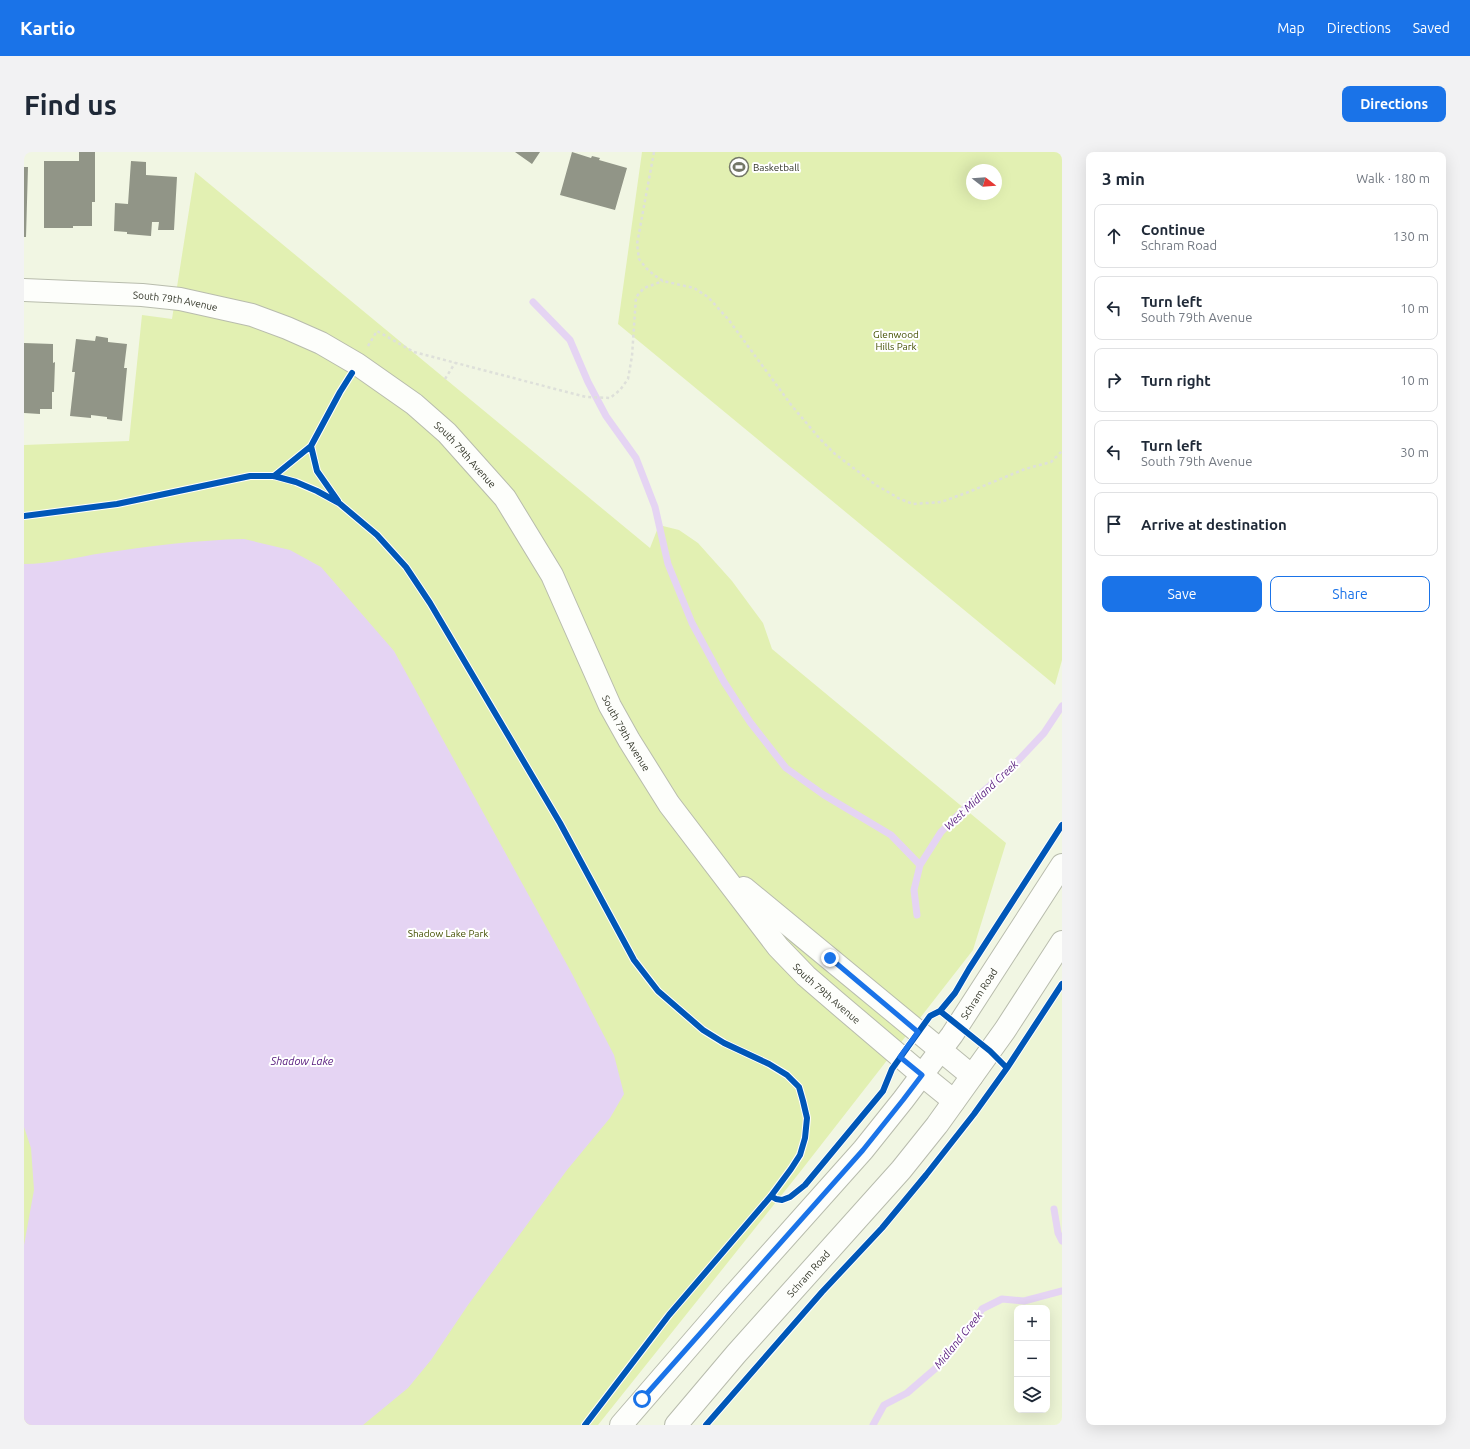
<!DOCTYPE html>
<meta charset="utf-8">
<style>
:root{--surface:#fff;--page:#f2f2f3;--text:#1f2937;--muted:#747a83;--line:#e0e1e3;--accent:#1a73e8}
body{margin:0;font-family:Ubuntu,sans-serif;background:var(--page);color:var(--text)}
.controls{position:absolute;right:12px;bottom:12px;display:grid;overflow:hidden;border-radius:8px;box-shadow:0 4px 16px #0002}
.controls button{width:36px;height:36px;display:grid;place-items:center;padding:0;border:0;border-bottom:1px solid var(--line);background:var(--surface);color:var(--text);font:20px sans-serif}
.compass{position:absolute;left:942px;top:12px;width:36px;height:36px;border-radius:50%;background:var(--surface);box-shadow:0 4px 16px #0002;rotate:107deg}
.stop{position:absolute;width:12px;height:12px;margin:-9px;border:3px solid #1a73e8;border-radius:50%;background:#fff}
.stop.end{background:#1a73e8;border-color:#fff;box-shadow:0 1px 4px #0008}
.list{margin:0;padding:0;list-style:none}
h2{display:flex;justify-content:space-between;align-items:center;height:52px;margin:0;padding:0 16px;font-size:17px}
h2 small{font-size:13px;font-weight:400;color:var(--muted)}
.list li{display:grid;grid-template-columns:26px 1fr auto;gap:12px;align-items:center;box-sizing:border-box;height:64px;margin:0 8px 8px;padding:0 8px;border:1px solid var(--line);border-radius:8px}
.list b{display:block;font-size:15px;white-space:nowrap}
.list p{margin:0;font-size:13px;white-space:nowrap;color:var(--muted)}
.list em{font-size:13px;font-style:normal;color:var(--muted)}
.actions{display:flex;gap:8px;padding:12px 16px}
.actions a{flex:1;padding:9px 0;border:1px solid var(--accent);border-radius:8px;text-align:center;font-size:14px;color:var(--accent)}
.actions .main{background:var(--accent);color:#fff}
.icon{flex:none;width:22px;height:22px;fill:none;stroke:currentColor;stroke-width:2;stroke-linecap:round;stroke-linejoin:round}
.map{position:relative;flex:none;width:1038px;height:1273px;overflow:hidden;border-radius:8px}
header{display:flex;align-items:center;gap:24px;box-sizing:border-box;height:56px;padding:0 20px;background:var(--accent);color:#fff}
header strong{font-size:19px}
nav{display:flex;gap:22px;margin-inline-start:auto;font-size:14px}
.intro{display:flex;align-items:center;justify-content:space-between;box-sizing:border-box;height:96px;padding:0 24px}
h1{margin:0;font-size:28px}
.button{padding:10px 18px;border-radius:8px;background:var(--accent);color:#fff;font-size:14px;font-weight:700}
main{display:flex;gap:24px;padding:0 24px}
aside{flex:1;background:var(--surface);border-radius:8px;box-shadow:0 4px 16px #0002}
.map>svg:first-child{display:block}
.built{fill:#edf5d5;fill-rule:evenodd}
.green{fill:#e2f0b2;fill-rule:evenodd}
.water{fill:#e5d4f3}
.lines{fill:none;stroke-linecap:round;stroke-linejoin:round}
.stream{stroke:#e5d4f3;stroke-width:7}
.building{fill:#919587}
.minor-casing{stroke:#b8bcad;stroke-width:24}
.major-casing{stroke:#b8bcad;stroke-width:24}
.path{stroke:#dee0da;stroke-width:2.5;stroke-dasharray:3 3;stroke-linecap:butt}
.minor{stroke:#fdfefb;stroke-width:22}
.major{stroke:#fdfefb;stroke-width:22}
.cycleway-casing{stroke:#fff;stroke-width:8}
.cycleway{stroke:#0057b8;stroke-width:6}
.route{stroke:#1a73e8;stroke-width:5}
.labels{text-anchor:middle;stroke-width:4;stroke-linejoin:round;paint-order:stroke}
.poi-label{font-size:10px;fill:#303326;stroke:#fff;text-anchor:start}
.street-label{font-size:10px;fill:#303326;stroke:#fff}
.park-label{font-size:10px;fill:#434f01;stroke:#fff}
.water-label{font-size:11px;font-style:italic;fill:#55187c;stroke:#fff}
</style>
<header>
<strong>Kartio</strong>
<nav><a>Map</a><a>Directions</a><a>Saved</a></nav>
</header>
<div class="intro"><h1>Find us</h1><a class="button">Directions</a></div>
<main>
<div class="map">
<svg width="1038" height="1273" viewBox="0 0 1038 1273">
<rect width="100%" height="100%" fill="#f1f6e3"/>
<path class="built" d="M1038,832V1273H682L798,1140L858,1076L902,1022L950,962L983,916ZM993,1156H1023V1258H993Z"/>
<path class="green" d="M618,0H1038V508L1031,533L594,172ZM948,18H972V42H948Z
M171,20L626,396L635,373L655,378L674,391L708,429L739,471L748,497L982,691L949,798L776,1020L574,1273H0V293L105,289L118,163L148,167Z"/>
<path class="water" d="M220,387L266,398L297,415L370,499L546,818L590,903L600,942L586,966L543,1018L444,1153L407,1208L384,1236L339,1273H0V1093L10,1038L7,996L0,975V412C27,412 53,405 79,401C126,394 173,388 220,387Z"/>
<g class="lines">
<path class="stream" d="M509,150L546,188L564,230L582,264L612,306L631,355L644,412L668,471L700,530L726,570L762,616L800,643L867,683L896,713
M893,763L890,738L896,713L917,680L949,648L988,615L1020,581L1038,554
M1030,1057L1034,1081L1038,1089
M849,1273L860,1253L883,1241L919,1210L944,1178L958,1157L978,1147L1000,1149L1038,1139"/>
</g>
<path class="building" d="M55,0H71V50H68V74H49V76H20V9H55Z
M491,0H516L508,12Z
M548,0L567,6L568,4L576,6L575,8L603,16L591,58L536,43Z
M107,9L122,10V23L153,25L150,78H134L135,70H128L127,84L103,82V80L90,79L91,51L104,52Z
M0,15H4L2,85H0Z
M72,184L84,186V190L103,192L100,216H103L98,269L83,267V265L67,263V266L46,264L51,220H48L52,187L71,189Z
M0,191L29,192V211L31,210L30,240H28V257H16V262L0,261Z"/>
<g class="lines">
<g class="minor-casing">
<g id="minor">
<path id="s1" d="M0,138L118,143L156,147L228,163L263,176L297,191L333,212L390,252L423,281L481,346L528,423L586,554L605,588L645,652L754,795L782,824L811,849L898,923L930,949"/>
<path d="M720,736L948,924"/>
</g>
</g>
<g class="major-casing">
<g id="major">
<path id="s2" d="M597,1273L706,1147L839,998L879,948L928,883L1038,713"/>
<path id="s3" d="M652,1273L712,1202L877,1018L913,973L981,878L1038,790"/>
</g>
</g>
<path class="path" d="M630,0L613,92L615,107L622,116L630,123L639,129L670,136L684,145L704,167L768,254L796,287L811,302L852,333L876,347L889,352L917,350L942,341L1001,317L1027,310L1038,299
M344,194L353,179L390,200L562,245L586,246L596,238L604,227L608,204L612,145L620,136L639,129
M421,227L431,211"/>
<use href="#minor" class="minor"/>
<use href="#major" class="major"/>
<g class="cycleway-casing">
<path id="cycleway" d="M287,294L293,319L314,349
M250,324L287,294L316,240L328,221
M0,364L93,352L226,324H250L272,330L293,339L315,351L353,383L382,415L406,451L536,671L610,808L634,839L679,878L700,891L745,912L763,923L775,935L779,949L783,966L781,986L776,1003L767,1017L747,1044L645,1163L561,1273
M916,859L966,899L983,916
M747,1044L752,1047L758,1048L766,1045L781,1033L859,939L868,917L906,864L916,859L931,841L945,817L1038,673
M682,1273L798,1140L858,1076L902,1023L950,962L983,916L1038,832"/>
</g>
<use href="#cycleway" class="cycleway"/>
</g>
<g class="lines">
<path class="route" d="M618,1247L839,998L879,948L898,923L876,905L894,880L806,806"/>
</g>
<defs>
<g id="stadium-ring" transform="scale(1)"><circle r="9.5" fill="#fff" stroke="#747768" stroke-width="1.5"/><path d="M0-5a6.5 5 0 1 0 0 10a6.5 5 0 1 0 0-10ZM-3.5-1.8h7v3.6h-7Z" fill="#747768"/></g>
</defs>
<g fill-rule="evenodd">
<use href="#stadium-ring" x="715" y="15"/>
</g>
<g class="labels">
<g class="poi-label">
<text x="729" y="19">Basketball</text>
</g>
<g class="street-label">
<text dy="4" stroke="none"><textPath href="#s1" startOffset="152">South 79th Avenue</textPath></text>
<text dy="4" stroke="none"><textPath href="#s1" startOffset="488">South 79th Avenue</textPath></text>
<text dy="4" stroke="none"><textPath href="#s1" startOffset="812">South 79th Avenue</textPath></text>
<text dy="4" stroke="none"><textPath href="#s1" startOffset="1142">South 79th Avenue</textPath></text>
<text dy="4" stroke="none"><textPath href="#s2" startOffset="561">Schram Road</textPath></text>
<text dy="4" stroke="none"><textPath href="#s3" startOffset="201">Schram Road</textPath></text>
</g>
<g class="park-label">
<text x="872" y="186">Glenwood<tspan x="872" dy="12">Hills Park</tspan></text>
<text x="424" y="785">Shadow Lake Park</text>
</g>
<g class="water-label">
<text transform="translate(957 643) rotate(-43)" y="4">West Midland Creek</text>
<text x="278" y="913">Shadow Lake</text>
<text transform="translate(934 1188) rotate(-51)" y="4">Midland Creek</text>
</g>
</g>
</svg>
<div class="controls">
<button>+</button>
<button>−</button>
<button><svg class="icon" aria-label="layers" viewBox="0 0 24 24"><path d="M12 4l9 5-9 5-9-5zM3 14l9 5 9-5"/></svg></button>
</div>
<svg class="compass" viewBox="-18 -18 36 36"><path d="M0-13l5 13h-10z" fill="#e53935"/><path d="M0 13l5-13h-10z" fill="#747a83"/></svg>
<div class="stop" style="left:618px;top:1247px"></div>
<div class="stop end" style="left:806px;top:806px"></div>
</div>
<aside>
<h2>3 min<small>Walk · 180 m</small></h2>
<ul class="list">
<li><svg class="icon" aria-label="ahead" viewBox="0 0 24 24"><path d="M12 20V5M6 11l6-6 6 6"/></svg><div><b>Continue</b><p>Schram Road</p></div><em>130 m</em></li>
<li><svg class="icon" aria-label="left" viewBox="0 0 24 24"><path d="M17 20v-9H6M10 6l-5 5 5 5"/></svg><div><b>Turn left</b><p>South 79th Avenue</p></div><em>10 m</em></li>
<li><svg class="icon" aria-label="right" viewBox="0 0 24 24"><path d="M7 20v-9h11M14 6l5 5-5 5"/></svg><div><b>Turn right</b></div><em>10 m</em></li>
<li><svg class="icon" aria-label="left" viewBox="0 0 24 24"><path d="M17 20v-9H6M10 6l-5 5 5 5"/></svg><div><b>Turn left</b><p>South 79th Avenue</p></div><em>30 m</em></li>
<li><svg class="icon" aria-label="arrive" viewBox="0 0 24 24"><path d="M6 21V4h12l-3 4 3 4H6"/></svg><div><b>Arrive at destination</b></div></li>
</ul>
<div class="actions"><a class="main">Save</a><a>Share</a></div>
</aside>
</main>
